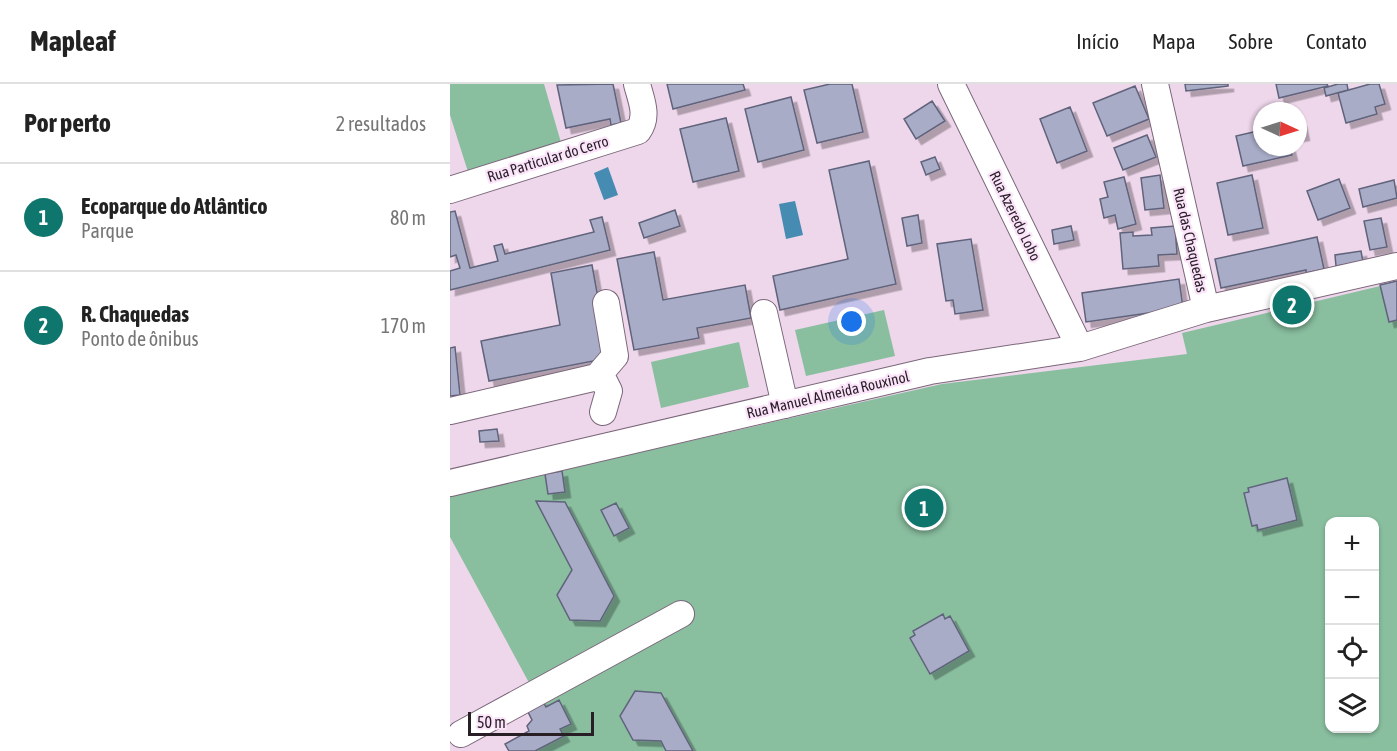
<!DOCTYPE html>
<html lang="pt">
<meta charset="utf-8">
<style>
:root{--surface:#fff;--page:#f2f2f2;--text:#222;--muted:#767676;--line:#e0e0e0;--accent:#0f766e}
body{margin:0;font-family:"Asap Condensed",sans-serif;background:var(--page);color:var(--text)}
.controls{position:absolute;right:18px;bottom:18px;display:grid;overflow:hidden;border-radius:12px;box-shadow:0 2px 4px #0004}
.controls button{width:54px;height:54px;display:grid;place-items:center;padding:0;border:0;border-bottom:2px solid var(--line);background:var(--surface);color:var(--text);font:30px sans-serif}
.compass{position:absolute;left:803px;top:18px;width:54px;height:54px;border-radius:50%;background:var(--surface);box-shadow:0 2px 4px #0004;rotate:94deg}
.scale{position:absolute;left:18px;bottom:15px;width:126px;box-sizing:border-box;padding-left:6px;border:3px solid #271e26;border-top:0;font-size:16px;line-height:21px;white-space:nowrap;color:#271e26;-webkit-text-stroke:4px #fbe3f9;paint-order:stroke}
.you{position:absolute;left:402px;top:238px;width:21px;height:21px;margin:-15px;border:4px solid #fff;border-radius:50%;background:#1a73e8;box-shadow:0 0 0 9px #1a73e833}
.badge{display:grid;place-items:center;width:39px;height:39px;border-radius:50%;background:var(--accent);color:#fff;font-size:20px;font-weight:700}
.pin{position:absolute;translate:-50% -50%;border:3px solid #fff;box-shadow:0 2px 6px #0006}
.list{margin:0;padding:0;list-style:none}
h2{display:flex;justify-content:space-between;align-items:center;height:78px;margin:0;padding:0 24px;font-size:26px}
h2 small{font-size:20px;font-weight:400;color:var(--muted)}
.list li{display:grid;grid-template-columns:39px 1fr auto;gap:18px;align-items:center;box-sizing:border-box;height:108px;padding:0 24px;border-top:2px solid var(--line)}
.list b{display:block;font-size:22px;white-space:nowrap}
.list p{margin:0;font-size:20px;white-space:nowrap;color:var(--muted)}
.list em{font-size:20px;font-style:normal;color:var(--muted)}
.icon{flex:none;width:33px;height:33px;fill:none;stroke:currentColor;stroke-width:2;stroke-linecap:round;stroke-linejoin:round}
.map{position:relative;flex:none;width:947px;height:667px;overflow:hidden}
header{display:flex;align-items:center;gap:36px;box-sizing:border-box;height:84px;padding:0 30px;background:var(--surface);border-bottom:2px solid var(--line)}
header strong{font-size:28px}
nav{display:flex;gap:33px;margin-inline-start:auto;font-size:21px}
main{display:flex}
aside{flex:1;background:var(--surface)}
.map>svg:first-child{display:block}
.green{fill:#89be9f;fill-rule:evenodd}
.water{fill:#468bb2}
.building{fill:#a9acc7;stroke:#60637b;stroke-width:1.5;filter:url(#shadow)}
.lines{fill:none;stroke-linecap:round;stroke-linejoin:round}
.minor-casing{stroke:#7b677a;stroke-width:28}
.minor{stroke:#fff;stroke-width:26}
.labels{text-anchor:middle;stroke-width:4.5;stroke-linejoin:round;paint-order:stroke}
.street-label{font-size:15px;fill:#271e26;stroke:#fbe3f9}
</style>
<header>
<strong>Mapleaf</strong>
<nav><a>Início</a><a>Mapa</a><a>Sobre</a><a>Contato</a></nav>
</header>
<main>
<aside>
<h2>Por perto<small>2 resultados</small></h2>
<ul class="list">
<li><span class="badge">1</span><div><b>Ecoparque do Atlântico</b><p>Parque</p></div><em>80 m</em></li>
<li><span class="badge">2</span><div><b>R. Chaquedas</b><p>Ponto de ônibus</p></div><em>170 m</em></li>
</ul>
</aside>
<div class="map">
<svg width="947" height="667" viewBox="0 0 947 667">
<defs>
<filter id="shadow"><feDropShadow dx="5.5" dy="5.5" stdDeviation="0" flood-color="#0004"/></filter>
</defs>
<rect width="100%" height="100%" fill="#eed6eb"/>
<path class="green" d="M0,0H94L112,62L19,91L0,31Z
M947,198V667H59L55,660L79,647L77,642L82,636L76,624L89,617L0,453V411L492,300L737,270L732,249ZM880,438H924V644H880Z
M434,226L445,272L356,292L345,246Z
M289,258L299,303L211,324L201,278Z"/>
<path class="water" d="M158,83L168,111L154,116L144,89Z
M345,117L353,151L336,155L329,120Z"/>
<path class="building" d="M163,0L171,39L161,41L160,35L116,44L107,1Z
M217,0H293L295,6L223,25Z
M380,0H402L413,48L367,59L354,6Z
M735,0H778V2L736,7Z
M826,0H877L878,2L829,14Z
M888,0H897L898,6L876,12L874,4Z
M920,0H929L935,20L925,23L927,30L896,39L888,9Z
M685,2L699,35L657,52L643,19Z
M341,13L354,66L308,78L295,25Z
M482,17L495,37L466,55L454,35Z
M620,23L637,67L607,79L590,35Z
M276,34L289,87L243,98L230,45Z
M851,37L854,51L848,52V38Z
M812,46V63H840L842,71L793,82L786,52Z
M697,51L706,73L673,86L664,64Z
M485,73L490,85L476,91L471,78Z
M419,77L446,200L330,226L323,192L398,175L379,86Z
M710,91L714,124L695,126L691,94Z
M802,91L813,144L778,151L767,99Z
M674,93L686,140L668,145L665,131L654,134L650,115L658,113L654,98Z
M889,95L900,124L868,136L857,107Z
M944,96L947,114L913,123L909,105Z
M225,126L230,142L194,154L189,139Z
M5,127L20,184L48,177L44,162L52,160L55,170L144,148L140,136L152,133L160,166L0,206V187L10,184L6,171L0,173V128Z
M468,131L472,159L457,162L452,134Z
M931,134L937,163L920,166L914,137Z
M621,142L624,156L604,160L602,146Z
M725,142L727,170L708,171L709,182L673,185L670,149L683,148V152L702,151L701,144Z
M867,153L874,185L856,189V186L771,204L765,175Z
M521,155L533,226L505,230L503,216L496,217L487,160Z
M911,167L913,178L886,182L885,171Z
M204,168L213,216L295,201L301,234L247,244L249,254L184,266L167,175Z
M142,181L159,274L39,297L31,257L110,241L101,189Z
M729,195L733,224L636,238L632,209Z
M947,197V236L939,238L930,201Z
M5,263L10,311L0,312V264Z
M47,345L49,357L30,358L29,347Z
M112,387L115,408L98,410L95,390Z
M837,394L847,436L808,446L807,441L802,442L794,409L799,408L798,404Z
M86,417L115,418L164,512L150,537L120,536L107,511L122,486Z
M166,419L179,444L164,452L151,426Z
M493,530L495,535L500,532L519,567L480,590L460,554L465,551L463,547Z
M185,607L211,609L243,667H216L211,657L183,656L170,632Z
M92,616L96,623L109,616L121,640L110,645L114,652L85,667H59L55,660L79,647L77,642L82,636L76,624Z"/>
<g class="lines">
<g class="minor-casing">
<path id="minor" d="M501,0L630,264
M705,0L756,225
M0,106L188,47C199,32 191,16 187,0
M314,229L335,321
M147,293L165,272L156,219
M0,327L147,293L154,297L159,307L153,328
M0,399L480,287L630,264L756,225L947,182
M11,650L231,530"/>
</g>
<use href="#minor" class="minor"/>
</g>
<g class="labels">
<g class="street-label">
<text transform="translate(98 75) rotate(-17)" y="5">Rua Particular do Cerro</text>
<text transform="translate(565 132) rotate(64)" y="5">Rua Azeredo Lobo</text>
<text transform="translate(740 156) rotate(77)" y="5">Rua das Chaquedas</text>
<text transform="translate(378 311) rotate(-13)" y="5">Rua Manuel Almeida Rouxinol</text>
</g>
</g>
</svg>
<div class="controls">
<button>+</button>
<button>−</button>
<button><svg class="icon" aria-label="locate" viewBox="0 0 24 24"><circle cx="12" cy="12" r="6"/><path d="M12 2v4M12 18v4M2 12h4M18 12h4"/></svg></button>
<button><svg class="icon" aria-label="layers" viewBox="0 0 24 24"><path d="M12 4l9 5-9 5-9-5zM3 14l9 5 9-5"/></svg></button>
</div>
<svg class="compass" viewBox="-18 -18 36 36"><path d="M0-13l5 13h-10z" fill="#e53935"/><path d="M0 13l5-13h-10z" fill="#767676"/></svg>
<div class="scale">50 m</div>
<div class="you"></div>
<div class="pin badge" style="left:474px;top:424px">1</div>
<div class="pin badge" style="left:842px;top:221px">2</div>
</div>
</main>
